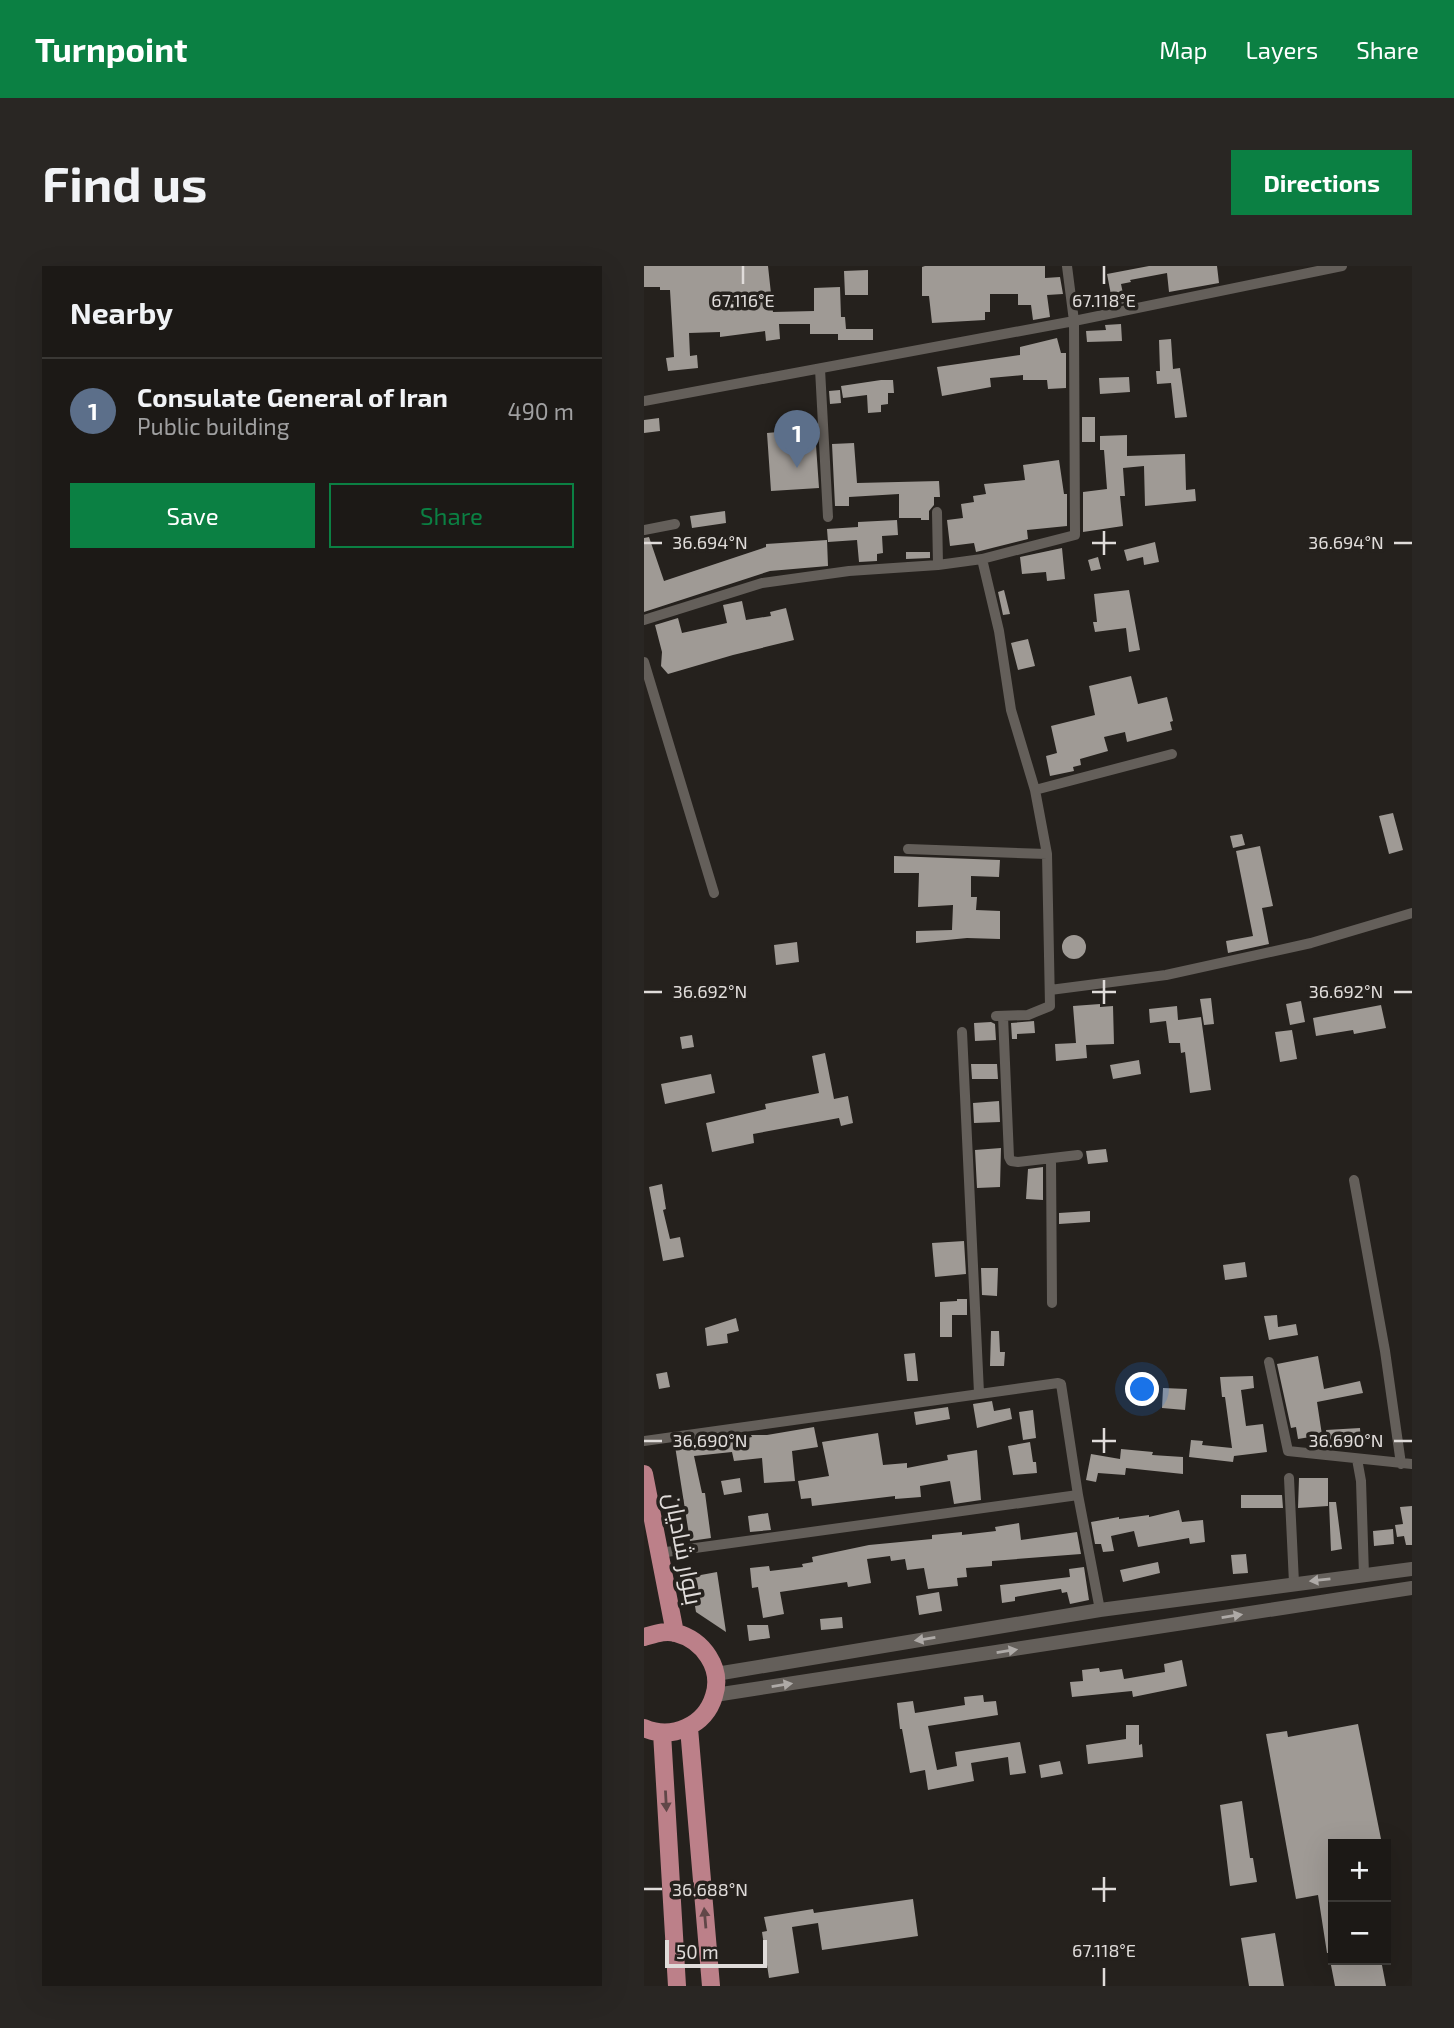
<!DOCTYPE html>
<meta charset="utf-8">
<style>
:root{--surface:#1c1916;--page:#292623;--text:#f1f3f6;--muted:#a0a0a1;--line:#3a3835;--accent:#0b8043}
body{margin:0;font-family:"Exo 2",Cairo,sans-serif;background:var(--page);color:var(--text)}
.controls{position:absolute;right:21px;bottom:21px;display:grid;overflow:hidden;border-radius:0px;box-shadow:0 7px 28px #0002}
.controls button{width:63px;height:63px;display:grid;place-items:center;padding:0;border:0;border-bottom:2px solid var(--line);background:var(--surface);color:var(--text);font:35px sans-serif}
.scale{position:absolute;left:21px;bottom:18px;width:102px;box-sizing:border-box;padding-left:7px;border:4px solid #e0dcda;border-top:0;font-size:19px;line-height:24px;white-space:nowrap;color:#e0dcda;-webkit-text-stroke:5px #25211d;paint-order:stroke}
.you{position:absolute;left:499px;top:1124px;width:24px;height:24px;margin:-18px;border:5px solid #fff;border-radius:50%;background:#1a73e8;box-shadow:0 0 0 10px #1a73e833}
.badge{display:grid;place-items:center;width:46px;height:46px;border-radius:50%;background:var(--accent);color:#fff;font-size:23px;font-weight:700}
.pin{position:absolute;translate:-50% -58px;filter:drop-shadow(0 2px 4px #0008)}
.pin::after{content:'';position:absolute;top:37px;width:24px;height:21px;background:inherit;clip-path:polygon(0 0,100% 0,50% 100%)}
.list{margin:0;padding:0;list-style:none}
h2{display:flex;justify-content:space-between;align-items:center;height:91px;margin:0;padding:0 28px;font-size:30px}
h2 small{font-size:23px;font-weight:400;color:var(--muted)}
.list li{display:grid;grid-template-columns:46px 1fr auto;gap:21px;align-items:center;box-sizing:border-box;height:105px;padding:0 28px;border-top:2px solid var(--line)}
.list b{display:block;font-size:26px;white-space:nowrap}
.list p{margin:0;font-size:23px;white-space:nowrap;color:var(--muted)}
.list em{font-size:23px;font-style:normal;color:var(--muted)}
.actions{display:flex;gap:14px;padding:21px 28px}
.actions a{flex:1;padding:16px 0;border:2px solid var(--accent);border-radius:0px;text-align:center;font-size:24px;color:var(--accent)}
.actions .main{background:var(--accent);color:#fff}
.map{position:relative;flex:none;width:768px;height:1720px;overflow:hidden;border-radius:0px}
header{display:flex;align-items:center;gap:42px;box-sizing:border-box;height:98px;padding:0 35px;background:var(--accent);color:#fff}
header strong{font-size:33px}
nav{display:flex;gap:38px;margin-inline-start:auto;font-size:24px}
.intro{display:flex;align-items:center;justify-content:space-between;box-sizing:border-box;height:168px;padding:0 42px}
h1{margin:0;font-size:49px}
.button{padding:18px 32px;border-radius:0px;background:var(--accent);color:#fff;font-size:24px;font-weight:700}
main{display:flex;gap:42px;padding:0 42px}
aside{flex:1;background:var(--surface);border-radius:0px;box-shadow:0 7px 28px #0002}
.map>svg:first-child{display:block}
.building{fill:#9f9a95}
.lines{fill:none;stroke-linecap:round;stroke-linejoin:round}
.minor{stroke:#645f5a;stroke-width:10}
.tertiary{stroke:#645f5a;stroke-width:14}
.primary{stroke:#bc8089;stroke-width:18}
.oneway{fill:#aeaaa7}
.oneway2{fill:#614748}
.ticks{fill:none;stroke:#e0dcda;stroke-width:2.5}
.labels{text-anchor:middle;stroke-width:7;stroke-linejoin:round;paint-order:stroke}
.street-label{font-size:24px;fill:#e0dcda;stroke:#25211d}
.ticks-label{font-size:18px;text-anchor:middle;fill:#e0dcda;stroke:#25211d;stroke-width:7;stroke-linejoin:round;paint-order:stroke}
</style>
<header>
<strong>Turnpoint</strong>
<nav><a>Map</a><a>Layers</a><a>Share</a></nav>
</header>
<div class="intro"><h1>Find us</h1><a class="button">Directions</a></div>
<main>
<aside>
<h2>Nearby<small></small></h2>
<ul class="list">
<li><span class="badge" style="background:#5c6f8a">1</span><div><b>Consulate General of Iran</b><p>Public building</p></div><em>490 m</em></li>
</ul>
<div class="actions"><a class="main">Save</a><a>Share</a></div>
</aside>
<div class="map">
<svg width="768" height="1720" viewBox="0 0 768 1720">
<rect width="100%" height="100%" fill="#25211d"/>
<path class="building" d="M0,0H124L129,46L170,45V22L196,21L197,51H201L202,63H229V74H194V68H166V58H135L136,73L122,75L121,65L76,71V66L45,67L46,90L53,89L54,102L24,105L22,92L30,91L26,24H16V21H0Z
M281,0H401V12L416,11L419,28L403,29L406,51L389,54L387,39H374V28H346V46H341V54L288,57L285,30H278V1Z
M505,0H573L575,17L525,26L523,7L486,14L487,16L477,18L481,37L469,39L463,8Z
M224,4V29H201L200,5Z
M477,58L478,75L443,76L442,65L462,64L461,59Z
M413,72L417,87H422V122L404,123L403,114H379V109L346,112L347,121L298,130L293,101L376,89V81Z
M527,73L529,103L536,102L543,151L531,152L527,117L513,118L512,105H516L515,74Z
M485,111L486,126L456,128L455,112Z
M237,114H249L250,127H244V138L237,139V146L224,147L223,129L199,132L197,120Z
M196,124L197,137L186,138L185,125Z
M438,151H451V176H438Z
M15,152L16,165L0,167V154Z
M145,165V173L166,172V180L172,179L175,222L127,225L123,167Z
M483,169V190L541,188L542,224L551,223L552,235L501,240L500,200L479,202L481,230H476L479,260L439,266V226L463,223L460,184H456V170Z
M210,177L213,217L295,215L296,231H290V239L285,245V254H277V252H255V228L205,231V240H191L188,178Z
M415,194L420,228H423V260L383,264L384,273L332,286L330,277L306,280L303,254L319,252L317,238L330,236L329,230L342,228L340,218L381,214L379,199Z
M81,245L82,257L48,262L46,250Z
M253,254L254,269L238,270L239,287L233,288V295L215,296L213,274L184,276L183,263L214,261V256Z
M5,271L20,315L122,281V278L183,274L184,300L126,305L0,346V272Z
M511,276L515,296L500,299L499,291L483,295L480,284Z
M418,282L421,313L403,315L402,306L378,308L376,291Z
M262,286H286V292L262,293Z
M454,291L457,303L447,305L444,294Z
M360,324L366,348L359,349L354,326Z
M485,324L496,384L485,386L482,362L451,366L449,356H453L450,328Z
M98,335L102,354L127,350L126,346L142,342L150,374L89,389L24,408L17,400L18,386L11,359L34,352L38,367L83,357L79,339Z
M384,373L391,400L374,404L367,377Z
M487,410L494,438L523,431L529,455L526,456L528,464L483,476L481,466L460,471L464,485L436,493L437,499L429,501L430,505L406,510L402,490L413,487L407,460L451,449L445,420Z
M749,547L759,584L745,588L735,550Z
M598,568L601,579L589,582L586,570Z
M616,580L629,640L618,642L625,678L584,687L582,675L609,670L592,585Z
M250,590L356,594L355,611L327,610V631H333L332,644L356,645V673L323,672L272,677V665L308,664L309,639L274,641L275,607H250Z
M418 681a12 12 0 1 1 24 0a12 12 0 1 1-24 0Z
M153,676L155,696L132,699L130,679Z
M567,732L570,758L560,759L556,733Z
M657,735L661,756L646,759L642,738Z
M456,738V741L469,740L470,778L442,779L443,792L412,795L411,778L432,777L429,740Z
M737,739L742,762L710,768L709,764L672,770L669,752Z
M533,740L534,754L557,751L567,824L546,827L541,786L537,787L536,777H525L522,755L506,757L505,743Z
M390,755L391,767L373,768V773H368L367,757Z
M347,756L351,758L352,774L331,775L330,757Z
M648,764L653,793L636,796L631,766Z
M48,769L50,781L38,783L36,771Z
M181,787L190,833L204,830L209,857L197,860L195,852L109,868L110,877L68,886L62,857L122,843L121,838L175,827L168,790Z
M495,794L497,808L469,813L466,799Z
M327,798H353L354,813H328Z
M67,808L71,827L21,838L17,818Z
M355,835L356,856L330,857L329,837Z
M357,882L356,921L333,922L331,884Z
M462,883L464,896L444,898L442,885Z
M399,901V934L382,933L384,903Z
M18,918L22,943L19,944L26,973L36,971L40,991L19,995L5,921Z
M446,945V956L415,958V947Z
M320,975L322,1008L291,1011L288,977Z
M601,996L603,1011L581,1014L579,999Z
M337,1002H354L353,1030L338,1029Z
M313,1033H323V1049H308V1071H296V1036L313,1035Z
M633,1049L634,1061L652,1058L654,1069L625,1074L620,1050Z
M92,1052L95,1065L83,1068L84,1077L63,1080L61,1062Z
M347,1065H355L356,1086H361L360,1100H346Z
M271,1087L274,1115H263L260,1088Z
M674,1090L680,1123L716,1115L719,1127L673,1136L678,1169L654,1173L652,1161L647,1162L633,1098Z
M23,1106L26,1121L15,1123L12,1108Z
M609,1110L610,1122L597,1124L602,1160L619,1158L623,1186L590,1190L589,1196L545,1191L547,1174L559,1175L558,1179L588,1182L581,1131H578L576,1111Z
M519,1122L543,1123L541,1144L518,1142Z
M348,1135L350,1145L366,1142L368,1153L333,1162L329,1138Z
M304,1141L306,1153L272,1159L270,1146Z
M389,1144L392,1172L379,1174L375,1146Z
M170,1161L174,1181L148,1185L151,1215L120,1217L118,1192L90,1195L88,1186L50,1190L58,1227H61L67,1272L46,1275L31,1180L87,1175L108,1171L107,1169H123Z
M716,1162L717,1176H708V1184L683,1181L682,1164Z
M234,1167L239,1199L263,1197V1202L304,1194L303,1189L333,1184L337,1234L310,1238L306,1215L276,1220L277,1231L251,1233V1230L168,1240L167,1232L157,1233L154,1215L185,1210L178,1176Z
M386,1176L389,1196H392L393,1207L369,1209L364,1180Z
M477,1183L509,1186L508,1189L539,1191V1208L482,1202L481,1209L454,1207L452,1216L442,1214L447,1188L476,1193Z
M96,1212L98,1226L80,1229L77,1215Z
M655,1212H684V1240L654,1242Z
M597,1229H638L639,1242H597Z
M685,1236H692L698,1283L687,1285Z
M768,1240V1279H762L760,1270L753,1271L751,1259L759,1258L756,1241Z
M535,1244L538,1256L559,1254L561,1276L546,1278L545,1272L494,1281L490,1265L467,1270L470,1285L459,1286L457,1278H451L447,1256L475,1251V1253L505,1249V1251Z
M124,1247L127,1264L106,1266L104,1250Z
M375,1257L377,1274L433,1266L437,1288L348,1295V1300L322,1302L323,1311L313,1312L314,1320L284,1323L280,1302L263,1304L261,1293L247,1295L246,1290L223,1293L227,1317L204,1321L203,1316L136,1326L140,1348L119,1352L114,1321L108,1322L106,1302L125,1300L126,1305L159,1301L158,1298L169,1296L168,1291L225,1279L288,1273V1269L318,1266V1269L352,1265L351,1261Z
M749,1263L750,1278L730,1280L729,1265Z
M602,1288L604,1307L589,1308L587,1289Z
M514,1296L516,1307L479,1316L476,1304Z
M440,1301L445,1334L426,1338L423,1326L418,1327L417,1323L371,1331V1335L358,1337L356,1319L426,1311L425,1303Z
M73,1306L82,1366L52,1346L46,1311Z
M295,1326L298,1345L275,1349L272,1330Z
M198,1351L199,1362L177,1364L176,1353Z
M103,1359H124L126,1372L105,1375Z
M538,1394L543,1420L489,1431L488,1425L428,1431L426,1416L439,1415L438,1404L455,1402L456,1406L478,1403L480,1413L521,1406L520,1398Z
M339,1429L340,1436L352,1435L354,1449L284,1460L293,1504L313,1500L311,1486L376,1476L382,1507L366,1509L364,1491L327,1497L330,1515L284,1524L281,1504L266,1507L258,1463H256L253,1437L269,1435L271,1447L321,1439L320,1431Z
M714,1458L738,1578H689V1687H683L674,1629L652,1633L622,1468L643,1465L644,1471Z
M482,1459H495V1479L498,1478L499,1491L444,1498L442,1479L482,1473Z
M416,1495L419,1508L397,1512L395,1499Z
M598,1535L606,1592H609L613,1616L586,1620L576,1539Z
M269,1633L274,1670L178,1684L174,1657L148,1661L155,1707L125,1712L118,1666L123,1665L120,1651L169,1643L170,1647Z
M631,1667L640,1720H605L597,1672Z
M686,1694H737L742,1720H691Z"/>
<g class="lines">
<path class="minor" d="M176,103L184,251
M0,135L430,55L698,0
M293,246L294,299
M0,264L31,258
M338,293L355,365L367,444L391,524L403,588L406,740L384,749L352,750
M0,354L118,317L205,305L294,299L338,293L431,269L430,55L423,0
M0,396L70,627
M391,524L528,488
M264,583L403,588
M406,724L522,709L667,677L768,647
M359,750L365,891L367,895L374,896L434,889
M318,766L335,1127
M407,893L408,1037
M710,914L741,1085L757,1198
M625,1096L644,1185L768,1198
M0,1175L414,1117L417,1118L434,1229L456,1344
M713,1193L717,1215L720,1309
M645,1212L650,1317
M15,1287L434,1229"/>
<path class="tertiary" d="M72,1408L456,1344L768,1303
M71,1429L768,1322"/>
<path class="primary" d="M0,1208L31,1367
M0,1371C11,1368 21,1364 32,1367C59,1374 79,1402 70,1430C61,1460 28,1474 0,1462
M45,1462L67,1720
M18,1467L33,1720"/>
</g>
<defs><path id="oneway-solid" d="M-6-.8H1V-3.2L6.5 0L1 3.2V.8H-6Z" transform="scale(1.75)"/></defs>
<g class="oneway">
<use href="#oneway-solid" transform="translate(676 1314) rotate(174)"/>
<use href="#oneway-solid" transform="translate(588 1350) rotate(-9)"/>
<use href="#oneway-solid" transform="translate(281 1373) rotate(171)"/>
<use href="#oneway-solid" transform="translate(363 1385) rotate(-9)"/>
<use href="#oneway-solid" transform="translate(138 1419) rotate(-9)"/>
</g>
<g class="oneway2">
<use href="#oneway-solid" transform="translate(22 1535) rotate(87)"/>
<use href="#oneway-solid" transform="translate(61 1652) rotate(-95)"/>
</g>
<path class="ticks" d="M99,0V18M460,0V18M460,265V289M0,277H18M448,277H472M750,277H768M460,714V738M0,726H18M448,726H472M750,726H768M460,1162V1187M0,1175H18M448,1175H472M750,1175H768M460,1611V1636M0,1623H18M448,1623H472M460,1702V1720"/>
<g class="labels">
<g class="street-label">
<text transform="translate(39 1283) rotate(79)" y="8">بلوار شادیان</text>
</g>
</g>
<g class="ticks-label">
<text x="99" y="41">67.116°E</text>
<text x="460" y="41">67.118°E</text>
<text x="66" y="283">36.694°N</text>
<text x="702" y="283">36.694°N</text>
<text x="66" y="732">36.692°N</text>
<text x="702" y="732">36.692°N</text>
<text x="66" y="1181">36.690°N</text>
<text x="702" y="1181">36.690°N</text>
<text x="66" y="1630">36.688°N</text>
<text x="460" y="1691">67.118°E</text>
</g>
</svg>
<div class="controls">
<button>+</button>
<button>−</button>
</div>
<div class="scale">50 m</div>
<div class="you"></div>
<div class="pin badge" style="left:153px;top:202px;background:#5c6f8a">1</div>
</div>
</main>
